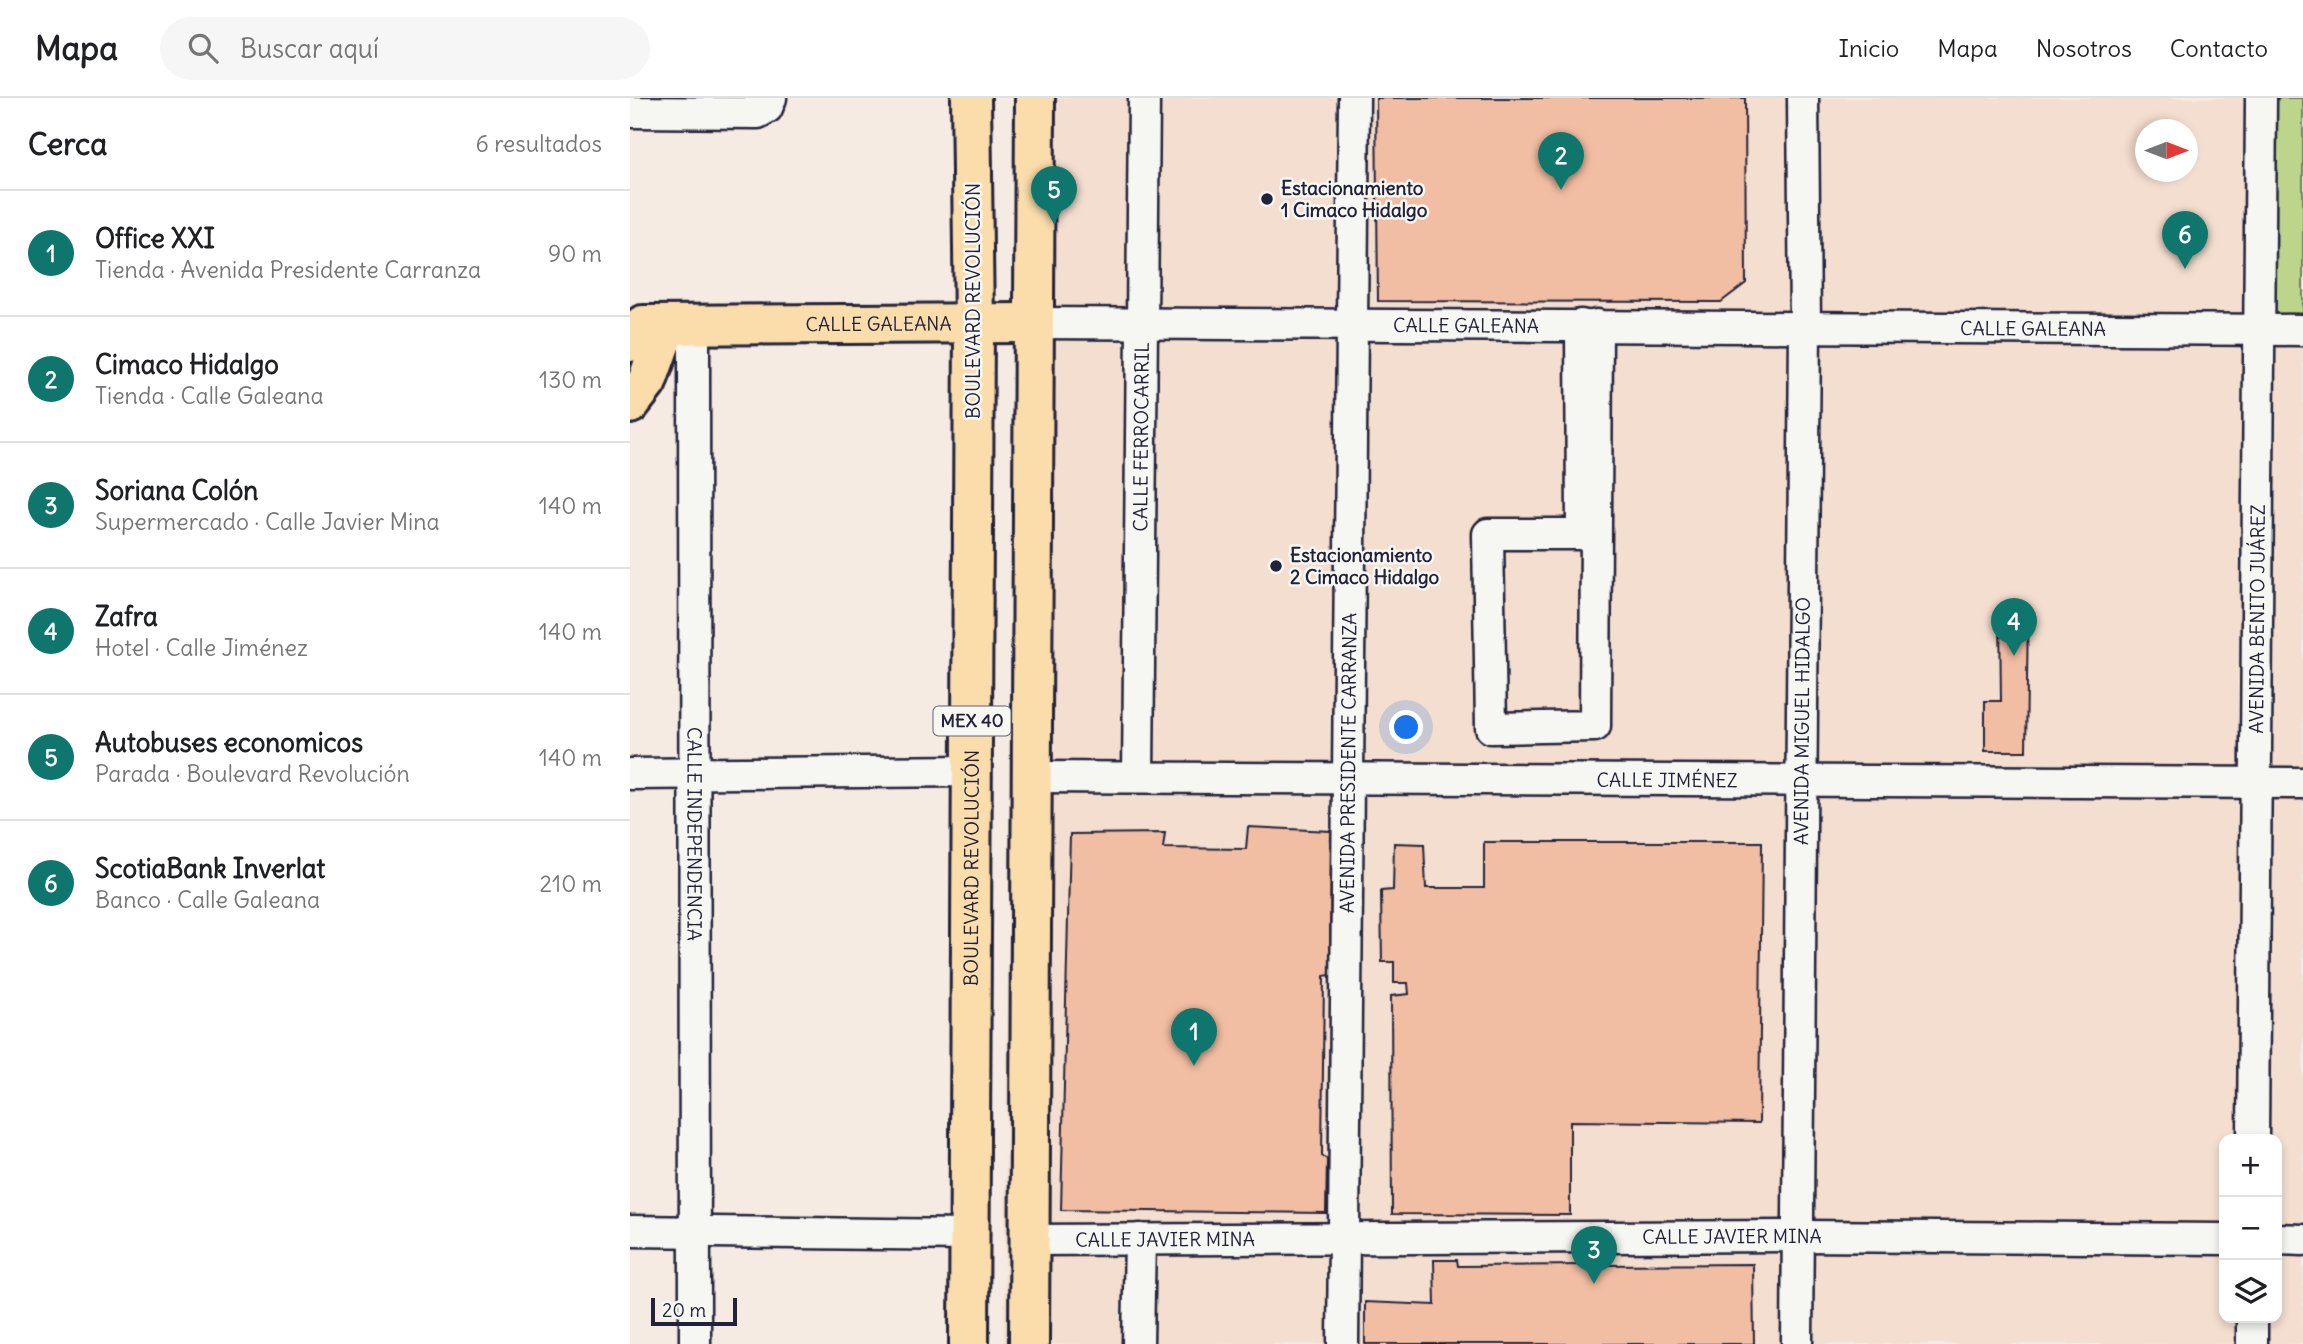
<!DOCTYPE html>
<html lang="es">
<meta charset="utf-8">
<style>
:root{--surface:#fff;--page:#f6f6f6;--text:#202124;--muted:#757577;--line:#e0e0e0;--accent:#0f766e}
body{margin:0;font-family:Delius,sans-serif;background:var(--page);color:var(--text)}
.controls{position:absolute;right:21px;bottom:21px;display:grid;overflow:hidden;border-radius:14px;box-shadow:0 4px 10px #0003}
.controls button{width:63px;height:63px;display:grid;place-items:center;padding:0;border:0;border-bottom:2px solid var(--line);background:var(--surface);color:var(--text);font:35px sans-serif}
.compass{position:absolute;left:1505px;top:21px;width:63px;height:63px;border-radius:50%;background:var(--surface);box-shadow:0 4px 10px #0003;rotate:90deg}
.scale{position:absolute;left:21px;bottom:18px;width:86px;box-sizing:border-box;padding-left:7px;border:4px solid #22223b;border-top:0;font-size:19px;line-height:24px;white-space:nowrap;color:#22223b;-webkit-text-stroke:5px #f6f6f2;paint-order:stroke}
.you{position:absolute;left:777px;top:630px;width:24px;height:24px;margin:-18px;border:5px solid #fff;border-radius:50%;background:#1a73e8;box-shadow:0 0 0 10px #1a73e833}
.badge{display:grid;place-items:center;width:46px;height:46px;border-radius:50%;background:var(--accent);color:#fff;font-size:23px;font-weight:700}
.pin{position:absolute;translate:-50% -58px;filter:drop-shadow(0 2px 4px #0008)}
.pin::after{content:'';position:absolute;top:37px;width:24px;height:21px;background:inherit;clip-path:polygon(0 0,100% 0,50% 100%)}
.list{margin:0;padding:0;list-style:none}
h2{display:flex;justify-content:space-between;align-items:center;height:91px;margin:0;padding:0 28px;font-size:30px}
h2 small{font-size:23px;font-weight:400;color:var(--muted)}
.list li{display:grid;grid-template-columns:46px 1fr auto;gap:21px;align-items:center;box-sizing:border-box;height:126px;padding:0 28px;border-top:2px solid var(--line)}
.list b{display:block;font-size:26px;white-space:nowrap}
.list p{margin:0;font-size:23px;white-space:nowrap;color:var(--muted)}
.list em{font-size:23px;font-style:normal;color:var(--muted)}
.icon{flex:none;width:38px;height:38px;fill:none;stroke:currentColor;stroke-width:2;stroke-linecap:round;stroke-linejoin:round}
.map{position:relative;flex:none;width:1673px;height:1246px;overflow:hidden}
header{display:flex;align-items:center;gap:42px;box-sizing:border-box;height:98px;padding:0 35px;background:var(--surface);border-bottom:2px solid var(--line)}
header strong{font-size:33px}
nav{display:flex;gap:38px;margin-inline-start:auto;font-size:24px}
.search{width:490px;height:63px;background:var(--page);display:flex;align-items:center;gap:18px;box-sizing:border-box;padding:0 24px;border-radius:38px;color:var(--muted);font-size:26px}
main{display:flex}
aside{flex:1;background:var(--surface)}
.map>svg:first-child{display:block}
.built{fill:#f4decf;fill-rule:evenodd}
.green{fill:#bdd58b;stroke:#707c63;stroke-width:2}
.building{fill:#f2bea3;stroke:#22223b;stroke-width:2}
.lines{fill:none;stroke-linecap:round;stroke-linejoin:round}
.minor-casing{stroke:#22223b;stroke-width:35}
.major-casing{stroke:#22223b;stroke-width:44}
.minor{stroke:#f6f6f2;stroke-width:30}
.major{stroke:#fbddab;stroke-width:38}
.poi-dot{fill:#22223b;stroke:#f6f6f2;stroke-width:2.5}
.labels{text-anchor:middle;stroke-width:5;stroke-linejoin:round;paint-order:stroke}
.shield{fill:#f6f6f2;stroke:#626272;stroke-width:2}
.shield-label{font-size:18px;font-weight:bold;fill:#22223b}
.poi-label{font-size:19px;font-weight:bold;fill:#22223b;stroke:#f6f6f2;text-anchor:start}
.street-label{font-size:19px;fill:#22223b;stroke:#f6f6f2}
</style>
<header>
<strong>Mapa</strong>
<div class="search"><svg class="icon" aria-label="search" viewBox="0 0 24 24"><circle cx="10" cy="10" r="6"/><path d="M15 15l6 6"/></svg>Buscar aquí</div>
<nav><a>Inicio</a><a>Mapa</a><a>Nosotros</a><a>Contacto</a></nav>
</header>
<main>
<aside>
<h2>Cerca<small>6 resultados</small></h2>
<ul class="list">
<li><span class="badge">1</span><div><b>Office XXI</b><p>Tienda · Avenida Presidente Carranza</p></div><em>90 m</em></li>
<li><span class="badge">2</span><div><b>Cimaco Hidalgo</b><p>Tienda · Calle Galeana</p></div><em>130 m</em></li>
<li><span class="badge">3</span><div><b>Soriana Colón</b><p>Supermercado · Calle Javier Mina</p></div><em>140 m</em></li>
<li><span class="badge">4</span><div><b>Zafra</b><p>Hotel · Calle Jiménez</p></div><em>140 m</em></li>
<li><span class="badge">5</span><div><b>Autobuses economicos</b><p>Parada · Boulevard Revolución</p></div><em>140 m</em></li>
<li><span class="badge">6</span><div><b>ScotiaBank Inverlat</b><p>Banco · Calle Galeana</p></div><em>210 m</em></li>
</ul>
</aside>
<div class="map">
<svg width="1673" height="1246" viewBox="0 0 1673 1246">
<rect width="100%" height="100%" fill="#f5ebe2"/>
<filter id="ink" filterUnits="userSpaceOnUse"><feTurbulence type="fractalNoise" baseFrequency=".0143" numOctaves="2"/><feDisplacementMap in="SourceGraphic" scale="14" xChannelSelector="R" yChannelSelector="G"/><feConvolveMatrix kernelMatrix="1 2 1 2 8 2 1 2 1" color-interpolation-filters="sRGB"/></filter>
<g filter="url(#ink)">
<path class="built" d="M386,0H1673V1246H374ZM1516,32H1558V74H1516ZM1594,1041H1647V1220H1594Z"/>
<path class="green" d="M1637,0H1673V226L1636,225Z"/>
<path class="building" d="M746,0H1115L1116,185L1091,204L748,203Z
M1398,512L1396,653H1355V603H1371L1370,513Z
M618,729L701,733L700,877L694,878L692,1058L697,1061L696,1115L431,1112L440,736L535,735L533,750L616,751Z
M854,744H1132L1129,1025L940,1023V1117L762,1116L761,898L779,896L778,885H764V864H752L751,793L763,792L764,745L794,746L796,790H854Z
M804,1162H827L828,1168L1123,1166L1124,1246H735V1204L805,1207Z"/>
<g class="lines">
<g class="minor-casing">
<g id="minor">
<path d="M0,14L128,15L137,10L141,0"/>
<path id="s1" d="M404,225L1673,232"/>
<path id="s2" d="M64,227L65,1246"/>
<path d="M951,227L952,436H858L861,630L965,628L967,227"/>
<path d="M0,676L342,673"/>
<path id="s3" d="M402,679L1673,685"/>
<path id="s4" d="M508,679L514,0"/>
<path id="s5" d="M1623,1041L1631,0"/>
<path d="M0,1133L340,1137"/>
<path d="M1647,1141L1673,1142"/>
<path id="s6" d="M400,1142L1168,1138L1594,1141"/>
<path d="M508,1246L510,1141"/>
<path id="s7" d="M713,1246L724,0"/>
<path id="s8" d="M1167,1246L1175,228L1173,0"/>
<path d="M1622,1246V1220"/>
</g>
</g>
<g class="major-casing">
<g id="major">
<path id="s9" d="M0,244L13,227L404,225"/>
<path d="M0,306L17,284L37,227"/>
<path id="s10" d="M339,1246L344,225L341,0"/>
<path d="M399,1246L405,0"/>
</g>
</g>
<use href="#minor" class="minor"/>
<use href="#major" class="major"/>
</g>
</g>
<g class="poi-dot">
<circle cx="637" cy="101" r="7"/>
<circle cx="646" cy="468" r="7"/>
</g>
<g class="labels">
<rect class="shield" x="303.5" y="608.5" width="77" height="29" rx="5"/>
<g class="shield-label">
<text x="342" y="629">MEX 40</text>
</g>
<g class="poi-label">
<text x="651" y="97">Estacionamiento<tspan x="651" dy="22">1 Cimaco Hidalgo</tspan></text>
<text x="660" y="464">Estacionamiento<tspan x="660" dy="22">2 Cimaco Hidalgo</tspan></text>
</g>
<g class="street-label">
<text transform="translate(343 203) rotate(-90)" y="7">BOULEVARD REVOLUCIÓN</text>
<text dy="7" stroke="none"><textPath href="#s9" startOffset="257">CALLE GALEANA</textPath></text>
<text dy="7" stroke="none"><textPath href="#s1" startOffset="432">CALLE GALEANA</textPath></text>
<text dy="7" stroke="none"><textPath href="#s1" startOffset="999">CALLE GALEANA</textPath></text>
<text dy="7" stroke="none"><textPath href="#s4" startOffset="340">CALLE FERROCARRIL</textPath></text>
<text dy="7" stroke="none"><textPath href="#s5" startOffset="520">AVENIDA BENITO JUÁREZ</textPath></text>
<text dy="7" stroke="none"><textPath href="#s8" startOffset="623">AVENIDA MIGUEL HIDALGO</textPath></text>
<text dy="7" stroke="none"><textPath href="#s7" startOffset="581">AVENIDA PRESIDENTE CARRANZA</textPath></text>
<text dy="7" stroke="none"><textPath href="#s3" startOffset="635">CALLE JIMÉNEZ</textPath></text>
<text dy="7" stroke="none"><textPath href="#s2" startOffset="509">CALLE INDEPENDENCIA</textPath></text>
<text dy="7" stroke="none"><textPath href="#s10" startOffset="476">BOULEVARD REVOLUCIÓN</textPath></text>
<text dy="7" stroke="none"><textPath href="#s6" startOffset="702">CALLE JAVIER MINA</textPath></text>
<text dy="7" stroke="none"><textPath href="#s6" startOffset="135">CALLE JAVIER MINA</textPath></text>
</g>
</g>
</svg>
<div class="controls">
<button>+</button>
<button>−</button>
<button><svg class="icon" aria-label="layers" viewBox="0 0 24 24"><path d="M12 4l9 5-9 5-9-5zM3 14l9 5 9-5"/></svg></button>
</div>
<svg class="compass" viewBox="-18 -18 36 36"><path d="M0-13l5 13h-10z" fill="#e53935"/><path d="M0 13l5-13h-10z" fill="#757577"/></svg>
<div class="scale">20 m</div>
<div class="you"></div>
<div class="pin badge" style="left:564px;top:968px">1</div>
<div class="pin badge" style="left:931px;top:92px">2</div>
<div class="pin badge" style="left:964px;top:1186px">3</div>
<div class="pin badge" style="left:1384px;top:558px">4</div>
<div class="pin badge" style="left:424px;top:126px">5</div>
<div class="pin badge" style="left:1555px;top:171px">6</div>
</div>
</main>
